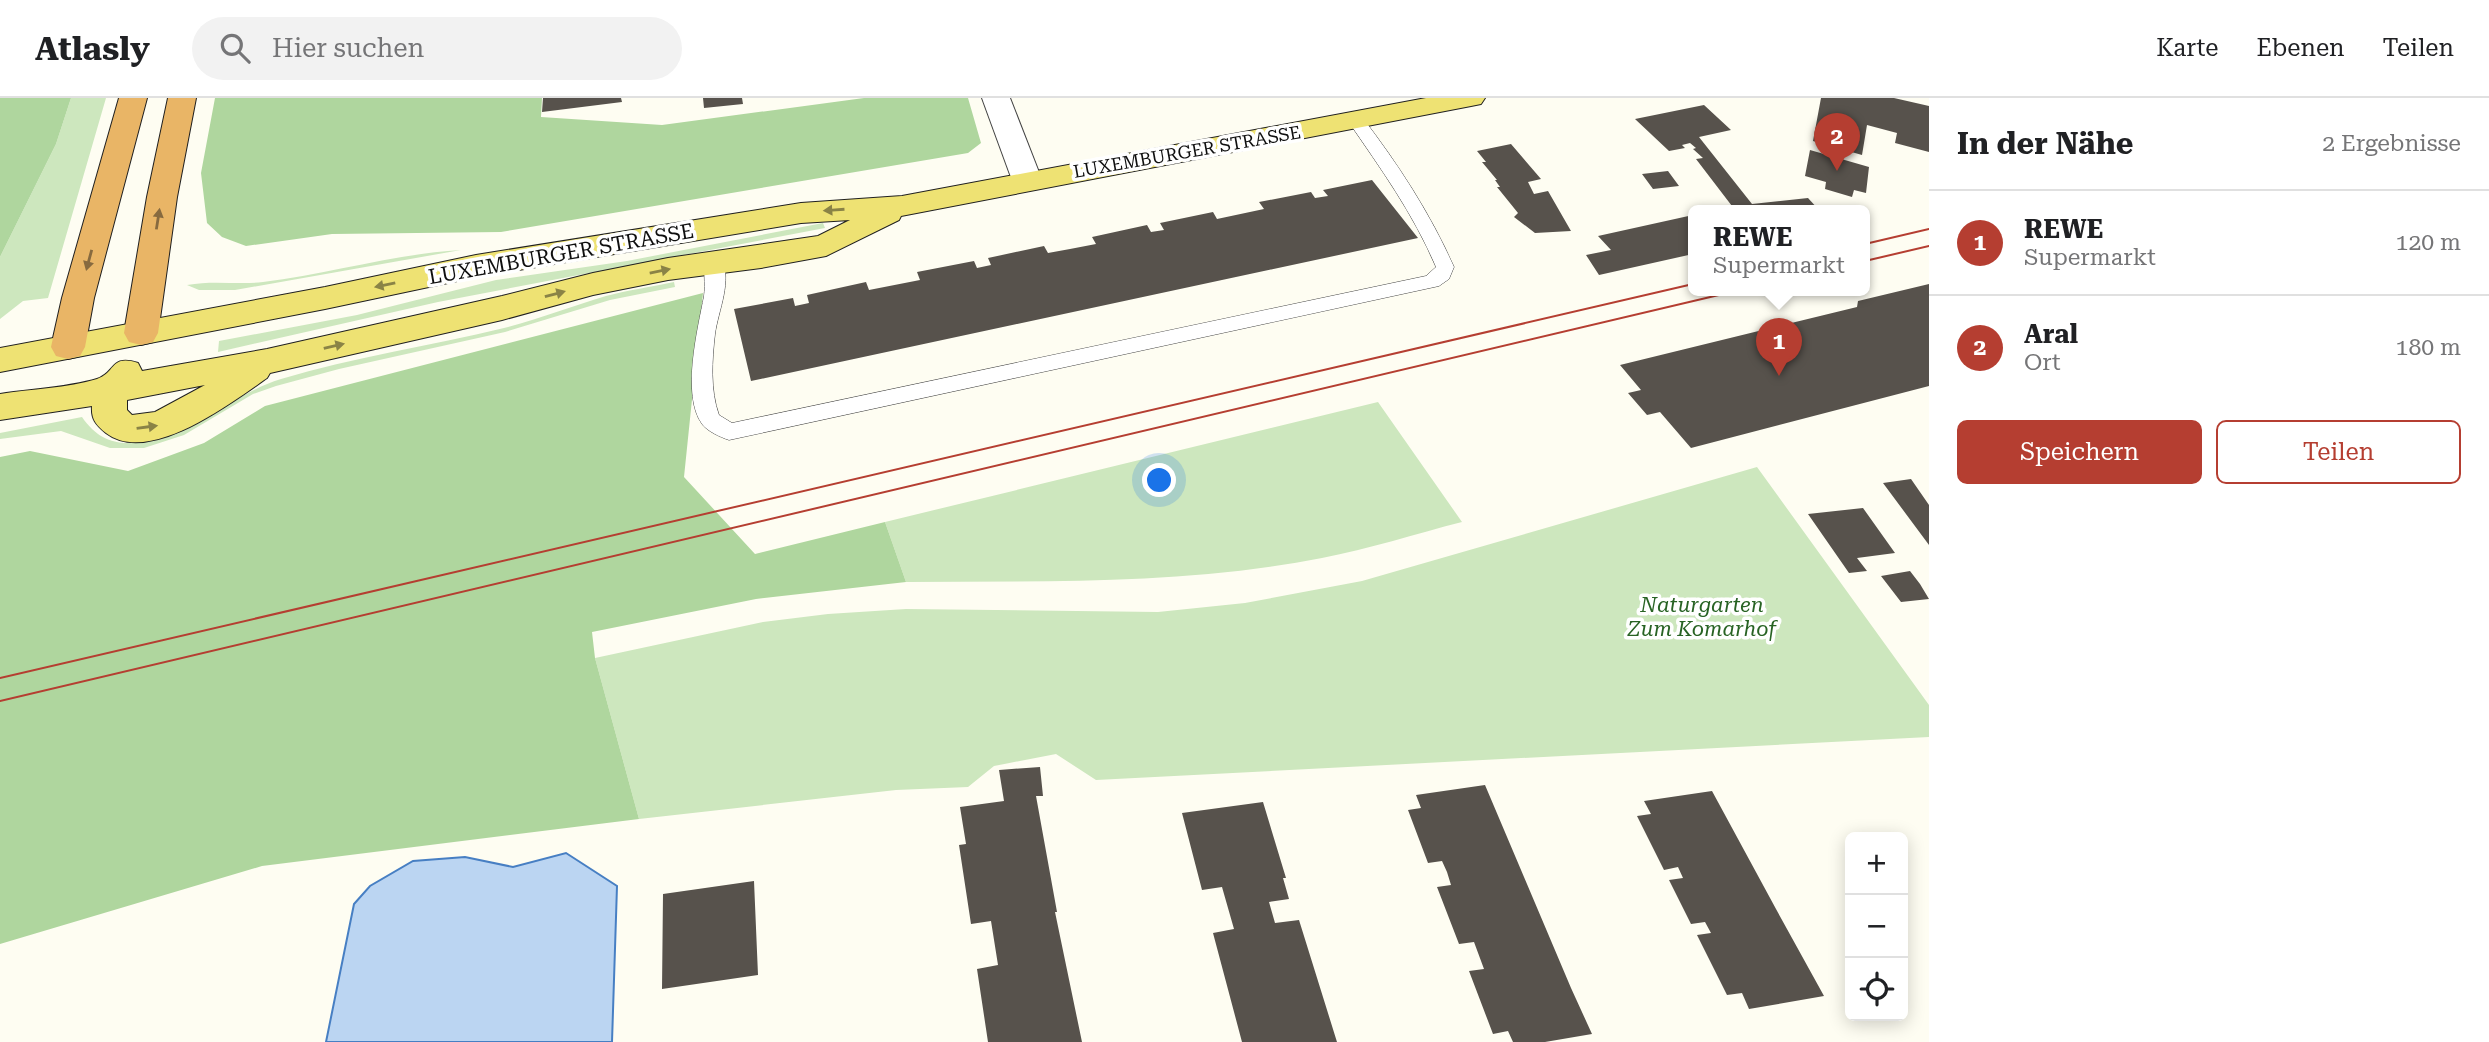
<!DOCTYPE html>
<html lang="de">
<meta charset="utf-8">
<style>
:root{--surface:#fff;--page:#f2f2f2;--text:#202124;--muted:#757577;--line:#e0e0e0;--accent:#b53e31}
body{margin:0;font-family:"Roboto Serif",serif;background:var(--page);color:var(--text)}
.controls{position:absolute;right:21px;bottom:21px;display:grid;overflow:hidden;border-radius:10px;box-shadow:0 4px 18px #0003}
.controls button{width:63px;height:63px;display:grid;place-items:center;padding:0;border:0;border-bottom:2px solid var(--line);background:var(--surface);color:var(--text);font:35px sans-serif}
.you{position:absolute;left:1160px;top:383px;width:24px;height:24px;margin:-18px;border:5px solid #fff;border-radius:50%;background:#1a73e8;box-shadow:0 0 0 10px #1a73e833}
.badge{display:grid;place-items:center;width:46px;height:46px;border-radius:50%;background:var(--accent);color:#fff;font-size:23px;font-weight:700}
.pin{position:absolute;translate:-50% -58px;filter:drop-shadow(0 2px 4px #0008)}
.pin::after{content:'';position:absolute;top:37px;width:24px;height:21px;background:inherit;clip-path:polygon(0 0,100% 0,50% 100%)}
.popup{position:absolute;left:1688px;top:107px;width:182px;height:91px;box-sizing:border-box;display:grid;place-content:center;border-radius:10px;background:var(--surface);filter:drop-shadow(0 2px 5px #0005);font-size:23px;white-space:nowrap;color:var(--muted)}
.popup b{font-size:26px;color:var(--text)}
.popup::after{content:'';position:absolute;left:50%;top:100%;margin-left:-14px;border:14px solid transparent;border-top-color:var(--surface)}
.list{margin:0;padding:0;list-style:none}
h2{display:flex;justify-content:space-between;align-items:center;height:91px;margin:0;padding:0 28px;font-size:30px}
h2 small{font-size:23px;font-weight:400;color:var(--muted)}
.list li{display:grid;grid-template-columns:46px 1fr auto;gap:21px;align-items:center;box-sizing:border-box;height:105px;padding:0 28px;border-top:2px solid var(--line)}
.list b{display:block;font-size:26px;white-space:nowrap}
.list p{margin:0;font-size:23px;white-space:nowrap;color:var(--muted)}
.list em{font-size:23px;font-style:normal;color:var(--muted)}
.actions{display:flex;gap:14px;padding:21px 28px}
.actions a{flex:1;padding:16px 0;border:2px solid var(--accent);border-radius:10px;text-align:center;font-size:24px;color:var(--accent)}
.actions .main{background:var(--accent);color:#fff}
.icon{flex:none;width:38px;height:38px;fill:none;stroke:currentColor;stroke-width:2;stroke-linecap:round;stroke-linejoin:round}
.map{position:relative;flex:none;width:1929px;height:944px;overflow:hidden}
header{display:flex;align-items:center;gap:42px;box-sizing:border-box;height:98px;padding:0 35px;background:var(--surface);border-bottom:2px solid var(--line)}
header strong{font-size:33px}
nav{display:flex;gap:38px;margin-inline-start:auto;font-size:24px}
.search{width:490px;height:63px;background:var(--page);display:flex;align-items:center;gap:18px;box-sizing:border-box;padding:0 24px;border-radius:38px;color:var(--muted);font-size:26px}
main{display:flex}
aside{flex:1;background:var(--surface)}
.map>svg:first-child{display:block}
.green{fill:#cde7be}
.forest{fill:#afd69e}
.water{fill:#bbd5f2;stroke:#477fc3;stroke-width:2}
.building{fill:#57524c}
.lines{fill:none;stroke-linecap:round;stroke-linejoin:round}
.service-casing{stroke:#424242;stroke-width:1}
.minor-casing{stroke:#424242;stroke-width:2}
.primary-casing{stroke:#202020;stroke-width:2}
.motorway-casing{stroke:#202020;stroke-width:2}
.service{fill:#fff;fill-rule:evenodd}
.minor{fill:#fff;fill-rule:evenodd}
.primary{fill:#eee273;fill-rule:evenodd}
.motorway{fill:#e9b566;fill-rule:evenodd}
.tram{stroke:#b53e31;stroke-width:2}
.oneway{fill:#8a8346}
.oneway2{fill:#876a3f}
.labels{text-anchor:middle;stroke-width:7;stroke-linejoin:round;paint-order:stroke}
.far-street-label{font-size:18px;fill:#0f0f0f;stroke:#fff}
.street-label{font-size:21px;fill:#0f0f0f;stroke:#fff}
.park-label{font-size:21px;font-style:italic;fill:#286324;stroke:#fff}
</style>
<header>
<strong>Atlasly</strong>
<div class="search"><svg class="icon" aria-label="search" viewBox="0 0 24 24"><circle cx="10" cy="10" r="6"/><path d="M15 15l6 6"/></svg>Hier suchen</div>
<nav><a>Karte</a><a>Ebenen</a><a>Teilen</a></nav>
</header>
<main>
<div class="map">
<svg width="1929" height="944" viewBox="0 0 1929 944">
<rect width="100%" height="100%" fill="#fefdf2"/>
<path class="green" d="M71,0H106L48,200L23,203L0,221V159L56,46Z
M823,125L825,130L438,204L218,254L219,243L357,217L496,182L627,163Z
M461,152L235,192H199L187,187C214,182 237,187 263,184C329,176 394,156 461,152Z
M674,184L675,189L610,202L505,234L339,271L276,288L253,296L184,337L144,350H110L61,333L0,341V335L82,319C100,345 121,349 152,342C199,333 234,295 281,281C354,259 430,248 504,230C539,221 572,208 606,198C628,192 651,189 674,184Z
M1378,304L1462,424C1415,436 1369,451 1322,460C1185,487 1044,483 906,484L885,424Z
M1757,369L1929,607V639L1096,682L1056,656L994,668L968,689L896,692L639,721L595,560L763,524L828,516L906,511L1158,514L1245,505L1362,483Z"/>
<path class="forest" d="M0,0H71L56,46L0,159Z
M215,0H542L541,19L662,27L864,0H968L981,45L968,55L501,134L332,136L246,148L222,139L207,125L201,75Z
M703,195L684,379L755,456L885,424L906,484L756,501L592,534L595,560L639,721L262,768L0,846V359L30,353L128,373L204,345L265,308Z"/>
<path class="water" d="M566,755L617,788L612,944H326L354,806L370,788L413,763L465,759L513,769Z"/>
<path class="building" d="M543,0H621L622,4L542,14Z
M703,0H742L743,6L704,10Z
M1821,0H1894L1929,8V54L1895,45L1897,35L1867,27L1862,57L1813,43Z
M1704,7L1731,32L1699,39L1752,106L1808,100L1819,112H1735L1696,61L1703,60L1693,51L1696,50L1690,45L1682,47L1685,50L1669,53L1635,21Z
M1511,46L1541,81L1528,84L1534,96L1548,93L1571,133L1535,135L1514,119L1518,115L1497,89H1500L1495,82H1497L1482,64H1486L1477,53Z
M1810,52L1869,69L1866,95L1854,92L1852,99L1825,91L1826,84L1805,78Z
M1668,73L1679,88L1653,91L1642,76Z
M1372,82L1418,140L751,283L734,211L793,200L795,208L809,205L807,197L866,184L869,192L920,182L917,174L974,163L977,170L991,167L988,160L1044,148L1048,155L1070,151L1096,146L1092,139L1147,127L1151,134L1164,132L1160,125L1213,114L1217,121L1264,111L1259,104L1311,94L1315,100L1328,98L1323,92Z
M1693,117V156L1599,177L1586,157L1611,152L1598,138Z
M1929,186V288L1691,350L1660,314L1647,317L1628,295L1641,292L1620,267L1857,209L1858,203Z
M1911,381L1929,407V447L1883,385Z
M1863,410L1895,455L1857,460L1867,473L1849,475L1808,416Z
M1910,473L1920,486L1929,501L1901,504L1881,478Z
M1040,669L1043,698H1036L1057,814H1055L1082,944H988L977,871L998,867L991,823L971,826L959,747L966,746L960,709L1004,703L999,672Z
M1485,687L1571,890L1592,936L1545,944H1513L1508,933L1493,936L1469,873L1484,871L1474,844L1459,846L1437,789L1451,787L1447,774L1442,763L1428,765L1408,712L1421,710L1416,697Z
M1712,693L1776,811L1824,898L1749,911L1742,895L1727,897L1697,837L1711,835L1705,824L1691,826L1669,782L1683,780L1678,769L1664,772L1637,718L1651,716L1644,703Z
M1263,704L1286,780H1283L1289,801L1269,804L1275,825L1299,822L1337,944H1242L1213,835L1234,831L1222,789L1202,792L1182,715Z
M754,783L758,877L662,891L663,796Z"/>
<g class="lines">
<g class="service-casing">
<path id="service" d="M1356,18L1362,19C1398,66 1430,115 1454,169L1449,181L1439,188L729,342C720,339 707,333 702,326C681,297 698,230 704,198C706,186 702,170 707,160H721C733,182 718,213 715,236C712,262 710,292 719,317L732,325L1426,178L1436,169C1413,115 1381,71 1348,23Z"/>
</g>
<g class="minor-casing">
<path id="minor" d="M982,0H1010L1042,82L1037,89L1027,92L1017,89L1012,82Z"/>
</g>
<g class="primary-casing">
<path id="primary" d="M1426,0H1485L1481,6L1471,8L901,118L899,122L826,158L761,170L668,182L593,197L502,222L270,275L267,280C231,305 149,368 106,335C96,327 91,321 92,308L0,322V296C30,291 68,290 97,281C116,275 110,256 138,265L142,273L267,251L502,198L593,175L668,160L818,138L850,122L801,125L476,179L325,211L0,274V250L325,189L476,157L801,105L902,98ZM205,287L155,314L132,317L127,312V302Z"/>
</g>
<g class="motorway-casing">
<path id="motorway" d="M119,0H147L94,200L85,249L80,258L68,261L56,258L51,249L62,200Z
M168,0H196L177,99L158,235L153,244L141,247L129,244L124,235L147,99Z"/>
</g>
<use href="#service" class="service"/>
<use href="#minor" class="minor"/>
<use href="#primary" class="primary"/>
<use href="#motorway" class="motorway"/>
<path class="tram" d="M1865,146L1929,131
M1865,163L1929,148
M0,580L1693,186
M0,603L1740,192"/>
</g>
<defs><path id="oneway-solid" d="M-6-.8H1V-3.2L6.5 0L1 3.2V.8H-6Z" transform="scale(1.75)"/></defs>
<g class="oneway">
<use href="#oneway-solid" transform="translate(834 112) rotate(176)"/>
<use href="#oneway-solid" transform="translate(660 173) rotate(-11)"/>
<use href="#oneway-solid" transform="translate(385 187) rotate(168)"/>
<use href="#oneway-solid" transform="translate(555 196) rotate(-15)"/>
<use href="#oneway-solid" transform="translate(334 248) rotate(-13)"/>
<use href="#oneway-solid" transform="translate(147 329) rotate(-8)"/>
</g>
<g class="oneway2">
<use href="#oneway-solid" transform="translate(158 121) rotate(-81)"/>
<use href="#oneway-solid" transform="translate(89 162) rotate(105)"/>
</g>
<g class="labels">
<g class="far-street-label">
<text transform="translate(1187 54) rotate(-10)" y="6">LUXEMBURGER STRASSE</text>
</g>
<g class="street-label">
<text transform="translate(561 156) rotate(-10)" y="7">LUXEMBURGER STRASSE</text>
</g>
<g class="park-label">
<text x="1702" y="514">Naturgarten<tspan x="1702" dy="24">Zum Komarhof</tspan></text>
</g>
</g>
</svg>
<div class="controls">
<button>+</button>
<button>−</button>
<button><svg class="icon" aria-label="locate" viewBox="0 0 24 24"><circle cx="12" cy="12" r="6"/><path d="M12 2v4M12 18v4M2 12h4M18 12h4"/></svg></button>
</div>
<div class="you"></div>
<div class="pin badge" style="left:1779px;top:278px">1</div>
<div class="popup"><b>REWE</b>Supermarkt</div>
<div class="pin badge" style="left:1837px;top:73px">2</div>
</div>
<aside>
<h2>In der Nähe<small>2 Ergebnisse</small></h2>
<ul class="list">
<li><span class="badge">1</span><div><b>REWE</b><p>Supermarkt</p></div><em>120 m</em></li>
<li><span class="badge">2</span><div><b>Aral</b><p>Ort</p></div><em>180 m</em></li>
</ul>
<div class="actions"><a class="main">Speichern</a><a>Teilen</a></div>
</aside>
</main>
